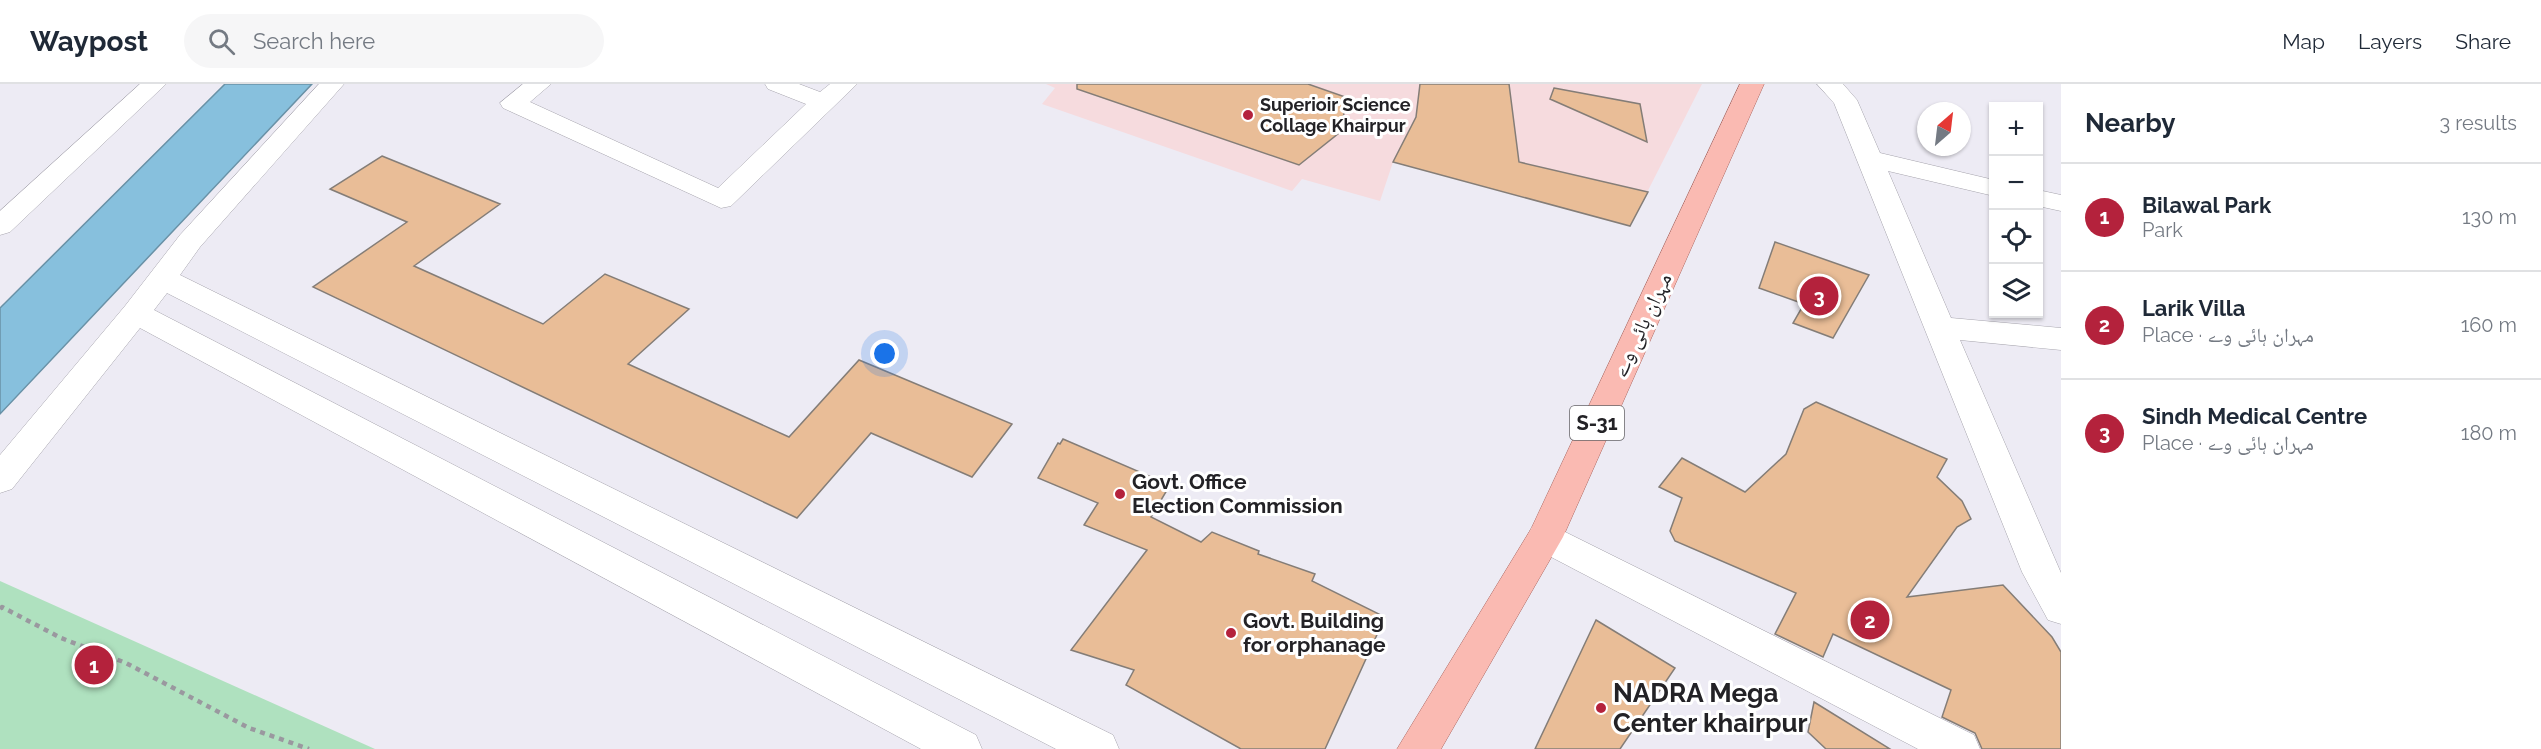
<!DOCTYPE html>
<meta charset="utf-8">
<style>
:root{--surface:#fff;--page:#f6f6f7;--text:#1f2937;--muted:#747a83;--line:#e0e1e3;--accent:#b4223c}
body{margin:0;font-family:Raleway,"Noto Naskh Arabic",sans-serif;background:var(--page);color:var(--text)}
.controls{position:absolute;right:18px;top:18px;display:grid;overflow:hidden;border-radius:0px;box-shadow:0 2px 4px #0004}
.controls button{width:54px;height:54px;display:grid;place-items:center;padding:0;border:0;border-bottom:2px solid var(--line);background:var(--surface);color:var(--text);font:30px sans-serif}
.compass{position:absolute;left:1917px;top:18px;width:54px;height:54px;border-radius:50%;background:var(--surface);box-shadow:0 2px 4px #0004;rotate:28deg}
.you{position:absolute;left:885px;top:270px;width:21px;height:21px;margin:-15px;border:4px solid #fff;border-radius:50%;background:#1a73e8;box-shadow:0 0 0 9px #1a73e833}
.badge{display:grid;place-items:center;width:39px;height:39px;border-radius:50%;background:var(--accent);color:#fff;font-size:20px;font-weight:700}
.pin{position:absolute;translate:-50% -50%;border:3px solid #fff;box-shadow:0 2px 6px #0006}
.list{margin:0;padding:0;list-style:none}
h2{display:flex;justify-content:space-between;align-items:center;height:78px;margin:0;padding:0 24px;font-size:26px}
h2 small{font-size:20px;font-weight:400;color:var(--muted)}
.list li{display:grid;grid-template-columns:39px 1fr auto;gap:18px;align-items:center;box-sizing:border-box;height:108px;padding:0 24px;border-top:2px solid var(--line)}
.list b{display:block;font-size:22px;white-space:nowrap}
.list p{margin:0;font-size:20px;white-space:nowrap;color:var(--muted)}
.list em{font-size:20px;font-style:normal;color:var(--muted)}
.icon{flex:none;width:33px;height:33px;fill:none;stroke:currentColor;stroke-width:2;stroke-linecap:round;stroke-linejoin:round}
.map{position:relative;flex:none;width:2061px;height:665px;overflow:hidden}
header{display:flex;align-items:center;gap:36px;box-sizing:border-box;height:84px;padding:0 30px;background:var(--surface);border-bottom:2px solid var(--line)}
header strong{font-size:28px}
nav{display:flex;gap:33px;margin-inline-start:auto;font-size:21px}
.search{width:420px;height:54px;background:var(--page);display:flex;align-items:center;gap:15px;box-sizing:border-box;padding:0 21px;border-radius:33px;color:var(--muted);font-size:22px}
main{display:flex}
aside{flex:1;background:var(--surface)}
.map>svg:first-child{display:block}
.education{fill:#f6dbde}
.green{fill:#afe1bf}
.water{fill:#87c0dd;stroke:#6991a6;stroke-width:1.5}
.building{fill:#e9bd97;stroke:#847d77;stroke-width:1.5}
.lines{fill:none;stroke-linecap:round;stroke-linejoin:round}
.minor-casing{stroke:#a6a4ad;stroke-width:1}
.primary-casing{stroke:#ac6760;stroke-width:1}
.path{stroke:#9a989f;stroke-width:4.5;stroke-dasharray:5 5;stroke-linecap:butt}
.minor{fill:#fff;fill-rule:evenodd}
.primary{fill:#fabab2;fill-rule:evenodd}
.poi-dot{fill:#b4223c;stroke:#fff;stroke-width:2}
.labels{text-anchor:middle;stroke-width:6;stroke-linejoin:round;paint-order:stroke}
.far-poi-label{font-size:18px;font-weight:bold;fill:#232226;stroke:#fff;text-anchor:start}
.shield{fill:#fff;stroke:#656467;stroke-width:1.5}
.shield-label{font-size:20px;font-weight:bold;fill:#232226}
.street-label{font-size:21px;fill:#232226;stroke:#fff}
.poi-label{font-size:21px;font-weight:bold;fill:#232226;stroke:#fff;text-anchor:start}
.near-poi-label{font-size:26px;font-weight:bold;fill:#232226;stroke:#fff;text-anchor:start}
</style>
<header>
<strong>Waypost</strong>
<div class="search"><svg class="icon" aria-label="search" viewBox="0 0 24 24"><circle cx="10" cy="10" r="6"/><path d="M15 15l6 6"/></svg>Search here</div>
<nav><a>Map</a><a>Layers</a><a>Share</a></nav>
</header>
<main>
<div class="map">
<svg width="2061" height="665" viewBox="0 0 2061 665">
<rect width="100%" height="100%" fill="#edebf4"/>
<path class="education" d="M1046,0H1702L1630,142L1393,78L1380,117L1302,95L1292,107L1042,20L1055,4Z"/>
<path class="green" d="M0,497L375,665H0Z"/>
<path class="water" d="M225,0H312L0,330V224Z"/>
<path class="building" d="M1077,0H1308L1348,14L1339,49L1299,81L1077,5Z
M1420,0H1509L1519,78L1648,108L1630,142L1393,78L1416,33Z
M1554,4L1640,20L1647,58L1550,15Z
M382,72L500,120L414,182L543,240L605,190L689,225L628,280L789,353L859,276L1012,340L972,393L871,349L797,434L313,203L407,138L330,105Z
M1775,158L1869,191L1833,254L1793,239L1804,220L1759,204Z
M1816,318L1947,375L1937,393L1962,417L1971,435L1957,443L1907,513L2003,501L2052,553L2061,568V665H1982L1975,649L1942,633L1951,606L1833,550L1823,573L1775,550L1796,509L1675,457L1670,447L1682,414L1659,403L1682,374L1745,408L1786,370L1804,325Z
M1063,355L1170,401L1151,433L1201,458L1212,448L1259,467L1258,470L1315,490L1312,497L1385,533L1325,665H1241L1126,601L1134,586L1071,566L1147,466L1084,441L1098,419L1038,394L1058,359L1060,360Z
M1596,536L1675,584L1620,665H1535Z
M1814,618L1890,665H1826L1808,648Z"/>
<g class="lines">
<g class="minor-casing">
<path id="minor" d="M140,0H166L10,148L0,151V127Z
M319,0H344L200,163L180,191L1113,651L1119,665H1056L167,209L154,226L976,651L982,665H921L140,244L12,405L0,409V371L125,222L180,151Z
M523,0H551L530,18L718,104L806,20L768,5L765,0H799L820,8L830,0H857L731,122L721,124L503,24L500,19Z
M1817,0H1843L1857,16L1880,69L1994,96V112L1888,87L1951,234L2061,244V266L1960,256L2061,489V540L2048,536L2022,488L1834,19Z
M2038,106L2061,111V127L2038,122Z
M1545,438L1974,651L1980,665H1918L1532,463L1527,453L1532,443Z"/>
</g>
<g class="primary-casing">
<path id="primary" d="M1740,0H1764L1563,453L1441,665H1397L1531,445Z"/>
</g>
<path class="path" d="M0,525L2,523L61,554L126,579L249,644L309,665"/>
<use href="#minor" class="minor"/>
<use href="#primary" class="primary"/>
</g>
<g class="poi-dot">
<circle cx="1248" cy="31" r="6"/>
<circle cx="1120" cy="410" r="6"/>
<circle cx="1231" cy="549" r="6"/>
<circle cx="1601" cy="624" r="6"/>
</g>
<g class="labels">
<g class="far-poi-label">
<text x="1260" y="27">Superioir Science<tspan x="1260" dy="21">Collage Khairpur</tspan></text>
</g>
<rect class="shield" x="1570" y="322" width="54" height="34" rx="4.5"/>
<g class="shield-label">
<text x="1597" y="346">S-31</text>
</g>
<g class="street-label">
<text transform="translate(1642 241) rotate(-65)" y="7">مہران ہائی وے</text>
</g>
<g class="poi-label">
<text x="1132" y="405">Govt. Office<tspan x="1132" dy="24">Election Commission</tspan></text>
<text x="1243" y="544">Govt. Building<tspan x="1243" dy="24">for orphanage</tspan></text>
</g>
<g class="near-poi-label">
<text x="1613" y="618">NADRA Mega<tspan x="1613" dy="30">Center khairpur</tspan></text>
</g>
</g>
</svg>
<div class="controls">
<button>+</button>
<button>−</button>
<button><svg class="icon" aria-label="locate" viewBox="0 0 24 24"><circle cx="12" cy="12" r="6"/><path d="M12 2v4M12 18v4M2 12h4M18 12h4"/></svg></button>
<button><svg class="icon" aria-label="layers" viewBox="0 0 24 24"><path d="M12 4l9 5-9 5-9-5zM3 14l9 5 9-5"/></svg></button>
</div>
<svg class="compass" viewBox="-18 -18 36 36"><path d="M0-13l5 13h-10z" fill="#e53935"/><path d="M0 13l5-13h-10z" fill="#747a83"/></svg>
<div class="you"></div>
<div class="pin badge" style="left:94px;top:581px">1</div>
<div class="pin badge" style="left:1870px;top:536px">2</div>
<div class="pin badge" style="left:1819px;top:212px">3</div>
</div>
<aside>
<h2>Nearby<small>3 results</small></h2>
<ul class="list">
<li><span class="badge">1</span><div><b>Bilawal Park</b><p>Park</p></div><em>130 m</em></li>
<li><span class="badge">2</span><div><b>Larik Villa</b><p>Place · مہران ہائی وے</p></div><em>160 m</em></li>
<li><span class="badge">3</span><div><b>Sindh Medical Centre</b><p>Place · مہران ہائی وے</p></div><em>180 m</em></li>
</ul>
</aside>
</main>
